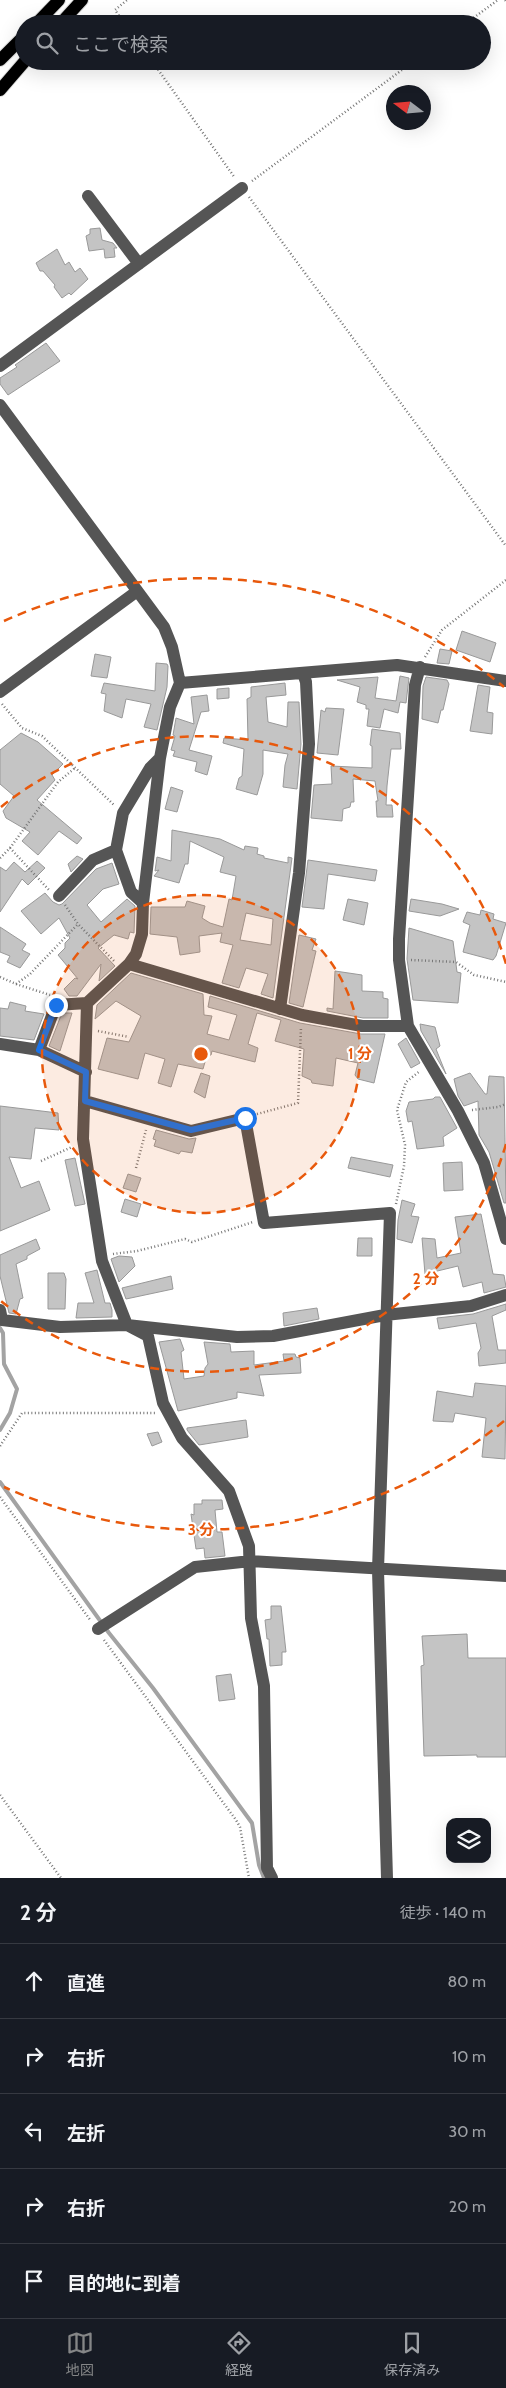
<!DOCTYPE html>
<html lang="ja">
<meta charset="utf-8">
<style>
:root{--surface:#171b24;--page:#242831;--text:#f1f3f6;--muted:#9ea1a6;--line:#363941;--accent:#858687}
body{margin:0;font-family:Cabin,"Noto Sans JP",sans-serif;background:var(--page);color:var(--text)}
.controls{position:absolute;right:15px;bottom:15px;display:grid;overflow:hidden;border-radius:10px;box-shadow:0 5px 20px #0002}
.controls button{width:45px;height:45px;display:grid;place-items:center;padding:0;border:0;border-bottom:1px solid var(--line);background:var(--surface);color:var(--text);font:25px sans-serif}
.compass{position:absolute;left:386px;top:85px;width:45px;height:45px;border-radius:50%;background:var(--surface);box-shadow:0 5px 20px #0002;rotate:286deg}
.stop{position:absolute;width:15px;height:15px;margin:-11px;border:4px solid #1a73e8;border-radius:50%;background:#fff}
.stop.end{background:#1a73e8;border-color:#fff;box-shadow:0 1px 5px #0008}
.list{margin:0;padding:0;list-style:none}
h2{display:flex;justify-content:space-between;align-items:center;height:65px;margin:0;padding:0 20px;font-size:21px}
h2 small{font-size:16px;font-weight:400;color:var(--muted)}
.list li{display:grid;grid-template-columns:32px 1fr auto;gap:15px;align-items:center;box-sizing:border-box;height:75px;padding:0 20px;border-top:1px solid var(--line)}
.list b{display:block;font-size:19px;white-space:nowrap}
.list em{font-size:16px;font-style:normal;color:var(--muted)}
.icon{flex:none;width:28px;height:28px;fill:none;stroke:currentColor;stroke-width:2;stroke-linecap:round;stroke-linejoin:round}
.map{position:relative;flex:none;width:506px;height:1878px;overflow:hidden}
.search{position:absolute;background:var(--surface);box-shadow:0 5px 20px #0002;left:15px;right:15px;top:15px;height:55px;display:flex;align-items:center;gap:12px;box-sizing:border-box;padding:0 18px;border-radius:28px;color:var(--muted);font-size:19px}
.sheet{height:440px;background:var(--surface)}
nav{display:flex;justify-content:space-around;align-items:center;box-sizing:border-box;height:70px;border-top:1px solid var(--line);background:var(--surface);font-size:14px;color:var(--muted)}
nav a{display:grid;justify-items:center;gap:2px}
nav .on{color:var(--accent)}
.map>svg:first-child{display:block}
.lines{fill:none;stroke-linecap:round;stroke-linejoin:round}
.stream{stroke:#a3a3a3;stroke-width:4}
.building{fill:#c4c4c4;stroke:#999;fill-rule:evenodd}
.major-casing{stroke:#dbdbdb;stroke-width:14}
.path{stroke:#777;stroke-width:2.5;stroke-dasharray:1 2.5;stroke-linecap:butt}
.minor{stroke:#555;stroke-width:12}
.major{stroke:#000;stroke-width:12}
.route{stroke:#1a73e8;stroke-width:6}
.ring{fill:none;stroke:#e8590c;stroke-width:2.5;stroke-dasharray:9 6}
.centre{fill:#e8590c;stroke:#fff;stroke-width:2.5}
.ring-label{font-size:15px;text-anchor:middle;font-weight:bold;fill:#e8590c;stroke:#fff;stroke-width:4;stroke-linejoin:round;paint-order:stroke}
</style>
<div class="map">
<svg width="506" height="1878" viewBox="0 0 506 1878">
<rect width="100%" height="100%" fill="#fff"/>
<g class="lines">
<path class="stream" d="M0,1328L3,1333L4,1364L17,1389L10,1413L0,1430
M0,1482L109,1633L153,1688L252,1823L259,1865L264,1878"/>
</g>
<path class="building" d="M100,228L102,240L113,243L117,248H114L115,257L105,258L104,249L89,251L86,236L90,234V229Z
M57,249L65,265L69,262L75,272L80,268L88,279L71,295L69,293L62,298L54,287L55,285L43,271H40L36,263Z
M46,343L60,361L8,395L0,384V378L17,367L15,365Z
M462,631L496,643L490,662L456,650Z
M440,649L452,651L449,664L437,663Z
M95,654L111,657L107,678L91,676Z
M156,663L167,664L168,666L167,687L157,730L144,727L151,704L126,699L122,718L104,711L106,694L101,693L104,683L155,691Z
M400,676L409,678L406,703L400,702L398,713L384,709L380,728L367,726L369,709H366V705L357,702L360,687L337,680L378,677L375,698L396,701Z
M426,677L447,680L449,684L443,710H441L438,723L422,719L423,686Z
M285,683L286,695L266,697L268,722L287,727L288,702H299L301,744L297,789L283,787L285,765L288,754L263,750V774L257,795L236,789L239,778L242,776L244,749L223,743L224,738L248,740L247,699L251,697V687Z
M478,685L490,687L487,712L493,713L492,734L470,731Z
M229,688V698L217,699V689Z
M207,695L209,711L201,712L189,750L212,756L207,775L195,771L197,762L173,756L175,751L171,750L175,736L173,735L176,718L194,724L191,697Z
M326,708L344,709L338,755L317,753L321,710L325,712Z
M372,729L400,733L401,749H391L387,786L386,805H392L393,817H377L376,801H378L375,781L353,779L354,802H351L350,807L343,809L342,821L311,818L314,785L332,784L331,766L372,768V746L370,745Z
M21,733L38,742L63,764L52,775L55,780L37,800L82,838L77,844L59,831L38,855L22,841L30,832L6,818L3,811L14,796L0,784V750Z
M171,787L183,791L177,812L165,809Z
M172,830L220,839L244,850L245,846L258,848L257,854L264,856V858L288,863V857L292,858L273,998L261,994L268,974L246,968L239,988L222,983L233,945L220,942L222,933L199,936L200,952L180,955L177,937L150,934L151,907H185L187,901L205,906L202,918L210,923L223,927L229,899L232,900L236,876L220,872L224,857L190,841L188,864H185L179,883L154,876L159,870L155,871L157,857L171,861ZM246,913L273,919L271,945L240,940Z
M77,856L83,859L71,872L68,864Z
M308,860L377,870L375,881L328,874L324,909L302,907Z
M37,861L45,868L28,885L22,879L0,912V867L6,871L14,862L25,872Z
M112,863L119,884L103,889L87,905L101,922L127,899L135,906L134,933L130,932L128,939L114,935L98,948L115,966L99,981L101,964L77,996H69L64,989L75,978L78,979L58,955L65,948V943L70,938L59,918L41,934L21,911L45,893L53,902L59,905L62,904L96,869Z
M348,899L368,903L364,925L343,920Z
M411,899L442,904L459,909L440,916L409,911Z
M481,910L494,914L493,919L506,923L496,956L493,960L463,952L470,925L463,922L467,912L480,915Z
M0,927L26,944L22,950L30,954L20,968L7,962L10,956L0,952Z
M409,928L453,941L457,972L461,973L458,1003L413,1000L407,959Z
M299,935L316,939L312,950L316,951L303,1007L289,1003Z
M335,971L362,975V991L383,992V998L388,999V1018H363L327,1011V1008L333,1009Z
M131,973L203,994L204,1015L212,1016L207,1034L229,1040L237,1015L208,1007L210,996L300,1023L361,1034H385L374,1083L358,1079L355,1075L358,1063L336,1058L333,1086L312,1083L311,1080L302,1076L304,1049L275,1041L281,1020L257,1013L248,1044L258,1048L255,1062L212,1051L211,1055H207L203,1069L178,1064L171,1087L158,1083L165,1059L145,1053L138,1079L98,1069L107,1038L129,1042L141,1016L116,1001L95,1019L97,1005Z
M10,1002L26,1006L25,1011L44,1014L34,1040L0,1036V1008L8,1009Z
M62,1013H72L60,1051L49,1046Z
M420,1024L435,1027L440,1046L436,1049L446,1074L421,1031Z
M406,1038L420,1063L411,1068L398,1044Z
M201,1073L210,1076L205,1098L194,1092Z
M470,1073L485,1094H487L489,1076L504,1077L506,1203H504L489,1152L479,1135L478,1101L464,1106L458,1096L454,1079Z
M435,1097H440L457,1128L443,1137L444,1146L417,1149L412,1121L408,1122L406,1111L409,1102L433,1099Z
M0,1106L58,1113L59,1130L35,1128L31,1159L9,1157L21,1188L39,1181L50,1210L0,1231Z
M156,1130L189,1139L196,1138L192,1153L181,1151L179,1154L154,1146L156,1140L153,1139Z
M351,1157L393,1165L390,1177L348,1168Z
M75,1158L85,1204L75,1206L65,1160Z
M462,1162L463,1190L444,1191L443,1163Z
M128,1174L141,1178L136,1192L123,1188Z
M125,1199L141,1204L137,1217L121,1212Z
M402,1200L415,1204L411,1216L419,1217L412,1243L397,1239L398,1220Z
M481,1214L493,1274L504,1275L506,1287L484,1293L482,1282L463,1287L458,1266L425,1274L422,1238L435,1239L437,1258L461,1253L455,1217Z
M358,1238H372V1256H357Z
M36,1239L40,1249L27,1256V1259L16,1264L23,1298L20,1299L16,1314L9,1313L0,1276V1255Z
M119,1256L132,1257L135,1266L119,1282L111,1259Z
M97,1270L105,1303H110L112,1310V1317L76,1318L78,1303H94L85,1273Z
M48,1273H64L66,1279L65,1309H48Z
M171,1276L173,1289L126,1299L122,1288Z
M506,1304V1310L492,1316L498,1350H506V1363L479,1366L478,1353L481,1348L476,1323L439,1329L437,1318L473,1314Z
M317,1308L319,1319L284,1326L283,1313Z
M180,1339L184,1350L181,1352L184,1379L204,1376L205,1368L208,1364L204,1342L230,1344L231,1352L254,1351V1365L284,1361L283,1354H295L296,1357L300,1358L301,1373L259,1375L264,1396L237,1392V1398L178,1411L159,1342Z
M475,1383L506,1386L505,1459L482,1457L486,1418L455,1413L453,1422L433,1421L437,1391L473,1397Z
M246,1420L248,1437L199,1445L187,1430V1428Z
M158,1432L162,1442L152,1446L147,1434Z
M202,1500H222L223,1509L215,1510L217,1532H222L225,1556L205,1558L204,1548L196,1549L191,1514L194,1515V1504H202Z
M271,1606H281L286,1652H282V1665L270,1666L269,1639H267L265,1620L271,1619Z
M467,1634L468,1658H506V1757H477V1755L424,1756L421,1666L424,1665L422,1636Z
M231,1674L235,1699L219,1701L216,1676Z"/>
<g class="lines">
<g class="major-casing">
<path id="major" d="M36,24L59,0
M60,24L82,0
M0,60L24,36
M0,90L25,61"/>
</g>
<path class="path" d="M505,0L506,1
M125,24L115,10L127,0
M465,24L498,0
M152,61L235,178
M252,181L414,61
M249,197L506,546
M425,657L442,630L506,580
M2,704L22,728L42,736L114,805
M10,848L58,782L75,768
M0,858L10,848L49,890
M65,905L78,924L114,961
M411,960L456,962L474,975L506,982
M0,977L16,984L30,974L78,924
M16,984L50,995
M98,1031L129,1037
M472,1110L498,1107L506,1104
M257,1114L298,1103L301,1027
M41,1161L72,1147
M136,1168L146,1130
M396,1204L404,1166L405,1145L397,1110L406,1082L420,1071
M113,1254L137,1251L185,1239L192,1242L253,1222
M0,1446L22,1413H155
M0,1497L91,1621
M104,1640L236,1820L240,1827L249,1878
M0,1795L61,1878"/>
<path class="minor" d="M88,196L139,264
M0,366L242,188
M0,405L164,627L172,647L180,683L170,707L160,758L143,903L142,934L136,954L129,964L87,1003L56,1005L39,1050L0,1044
M420,667L415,685L399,939V960L408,1026L458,1111L484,1163L506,1239
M180,683L397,665L506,681
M0,692L136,592
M59,896L93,860L116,850
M143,903L131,892L116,850L123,813L150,768L160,758
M129,964L302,1015L362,1026H408
M87,1003L83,1139L102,1261L127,1325L148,1336L163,1403L182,1438L229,1491L249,1546L251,1618L264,1686L267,1868L272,1878
M280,1009L299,873L309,744L306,682L303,673
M39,1050L86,1072
M85,1101L191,1131L245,1118L264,1223L390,1213L378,1570L387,1878
M0,1310L2,1320L60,1327L127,1325L237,1337L273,1336L385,1315L471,1306L506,1295
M98,1629L195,1567L251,1561L506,1576"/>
<use href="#major" class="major"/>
</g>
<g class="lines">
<path class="route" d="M56,1005L39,1050L86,1072L85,1101L191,1130L245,1118"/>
</g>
<circle cx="201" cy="1054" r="159" fill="#e8590c" fill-opacity=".12"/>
<g class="ring">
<circle cx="201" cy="1054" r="159"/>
<path d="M506 1144A318 318 0 0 1 1 1301M1 807A318 318 0 0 1 506 964"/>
<path d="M504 1421A476 476 0 0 1 4 1487M4 621A476 476 0 0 1 504 687"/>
</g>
<circle cx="201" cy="1054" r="8" class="centre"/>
<g class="ring-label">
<text x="360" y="1059">1 分</text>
<text x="426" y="1284">2 分</text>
<text x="201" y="1535">3 分</text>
</g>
</svg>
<div class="controls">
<button><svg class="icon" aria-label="layers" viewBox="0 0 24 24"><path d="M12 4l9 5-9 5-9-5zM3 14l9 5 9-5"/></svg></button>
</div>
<svg class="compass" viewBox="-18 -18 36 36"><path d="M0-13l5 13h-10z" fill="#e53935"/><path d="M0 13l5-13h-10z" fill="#9ea1a6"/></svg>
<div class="stop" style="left:245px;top:1118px"></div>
<div class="stop end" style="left:56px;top:1005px"></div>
<div class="search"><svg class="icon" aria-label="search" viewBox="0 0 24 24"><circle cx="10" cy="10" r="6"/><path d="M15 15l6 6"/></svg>ここで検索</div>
</div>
<section class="sheet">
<h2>2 分<small>徒歩 · 140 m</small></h2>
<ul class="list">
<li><svg class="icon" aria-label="ahead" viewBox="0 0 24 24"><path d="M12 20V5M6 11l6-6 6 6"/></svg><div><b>直進</b></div><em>80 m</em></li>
<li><svg class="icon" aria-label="right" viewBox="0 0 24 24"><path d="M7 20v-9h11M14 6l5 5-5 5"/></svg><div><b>右折</b></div><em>10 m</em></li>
<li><svg class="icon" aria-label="left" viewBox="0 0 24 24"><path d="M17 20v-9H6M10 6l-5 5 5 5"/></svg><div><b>左折</b></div><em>30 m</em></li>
<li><svg class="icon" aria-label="right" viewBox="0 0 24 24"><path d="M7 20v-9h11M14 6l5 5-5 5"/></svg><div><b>右折</b></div><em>20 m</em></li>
<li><svg class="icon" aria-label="arrive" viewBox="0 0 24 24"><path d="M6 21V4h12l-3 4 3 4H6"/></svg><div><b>目的地に到着</b></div></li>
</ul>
</section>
<nav>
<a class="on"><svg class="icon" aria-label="map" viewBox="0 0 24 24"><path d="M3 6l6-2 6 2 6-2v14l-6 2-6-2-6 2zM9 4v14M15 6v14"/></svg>地図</a>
<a><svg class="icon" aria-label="directions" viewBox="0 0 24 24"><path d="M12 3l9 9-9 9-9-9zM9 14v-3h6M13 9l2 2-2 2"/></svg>経路</a>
<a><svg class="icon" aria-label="saved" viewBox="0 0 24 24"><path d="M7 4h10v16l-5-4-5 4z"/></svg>保存済み</a>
</nav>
